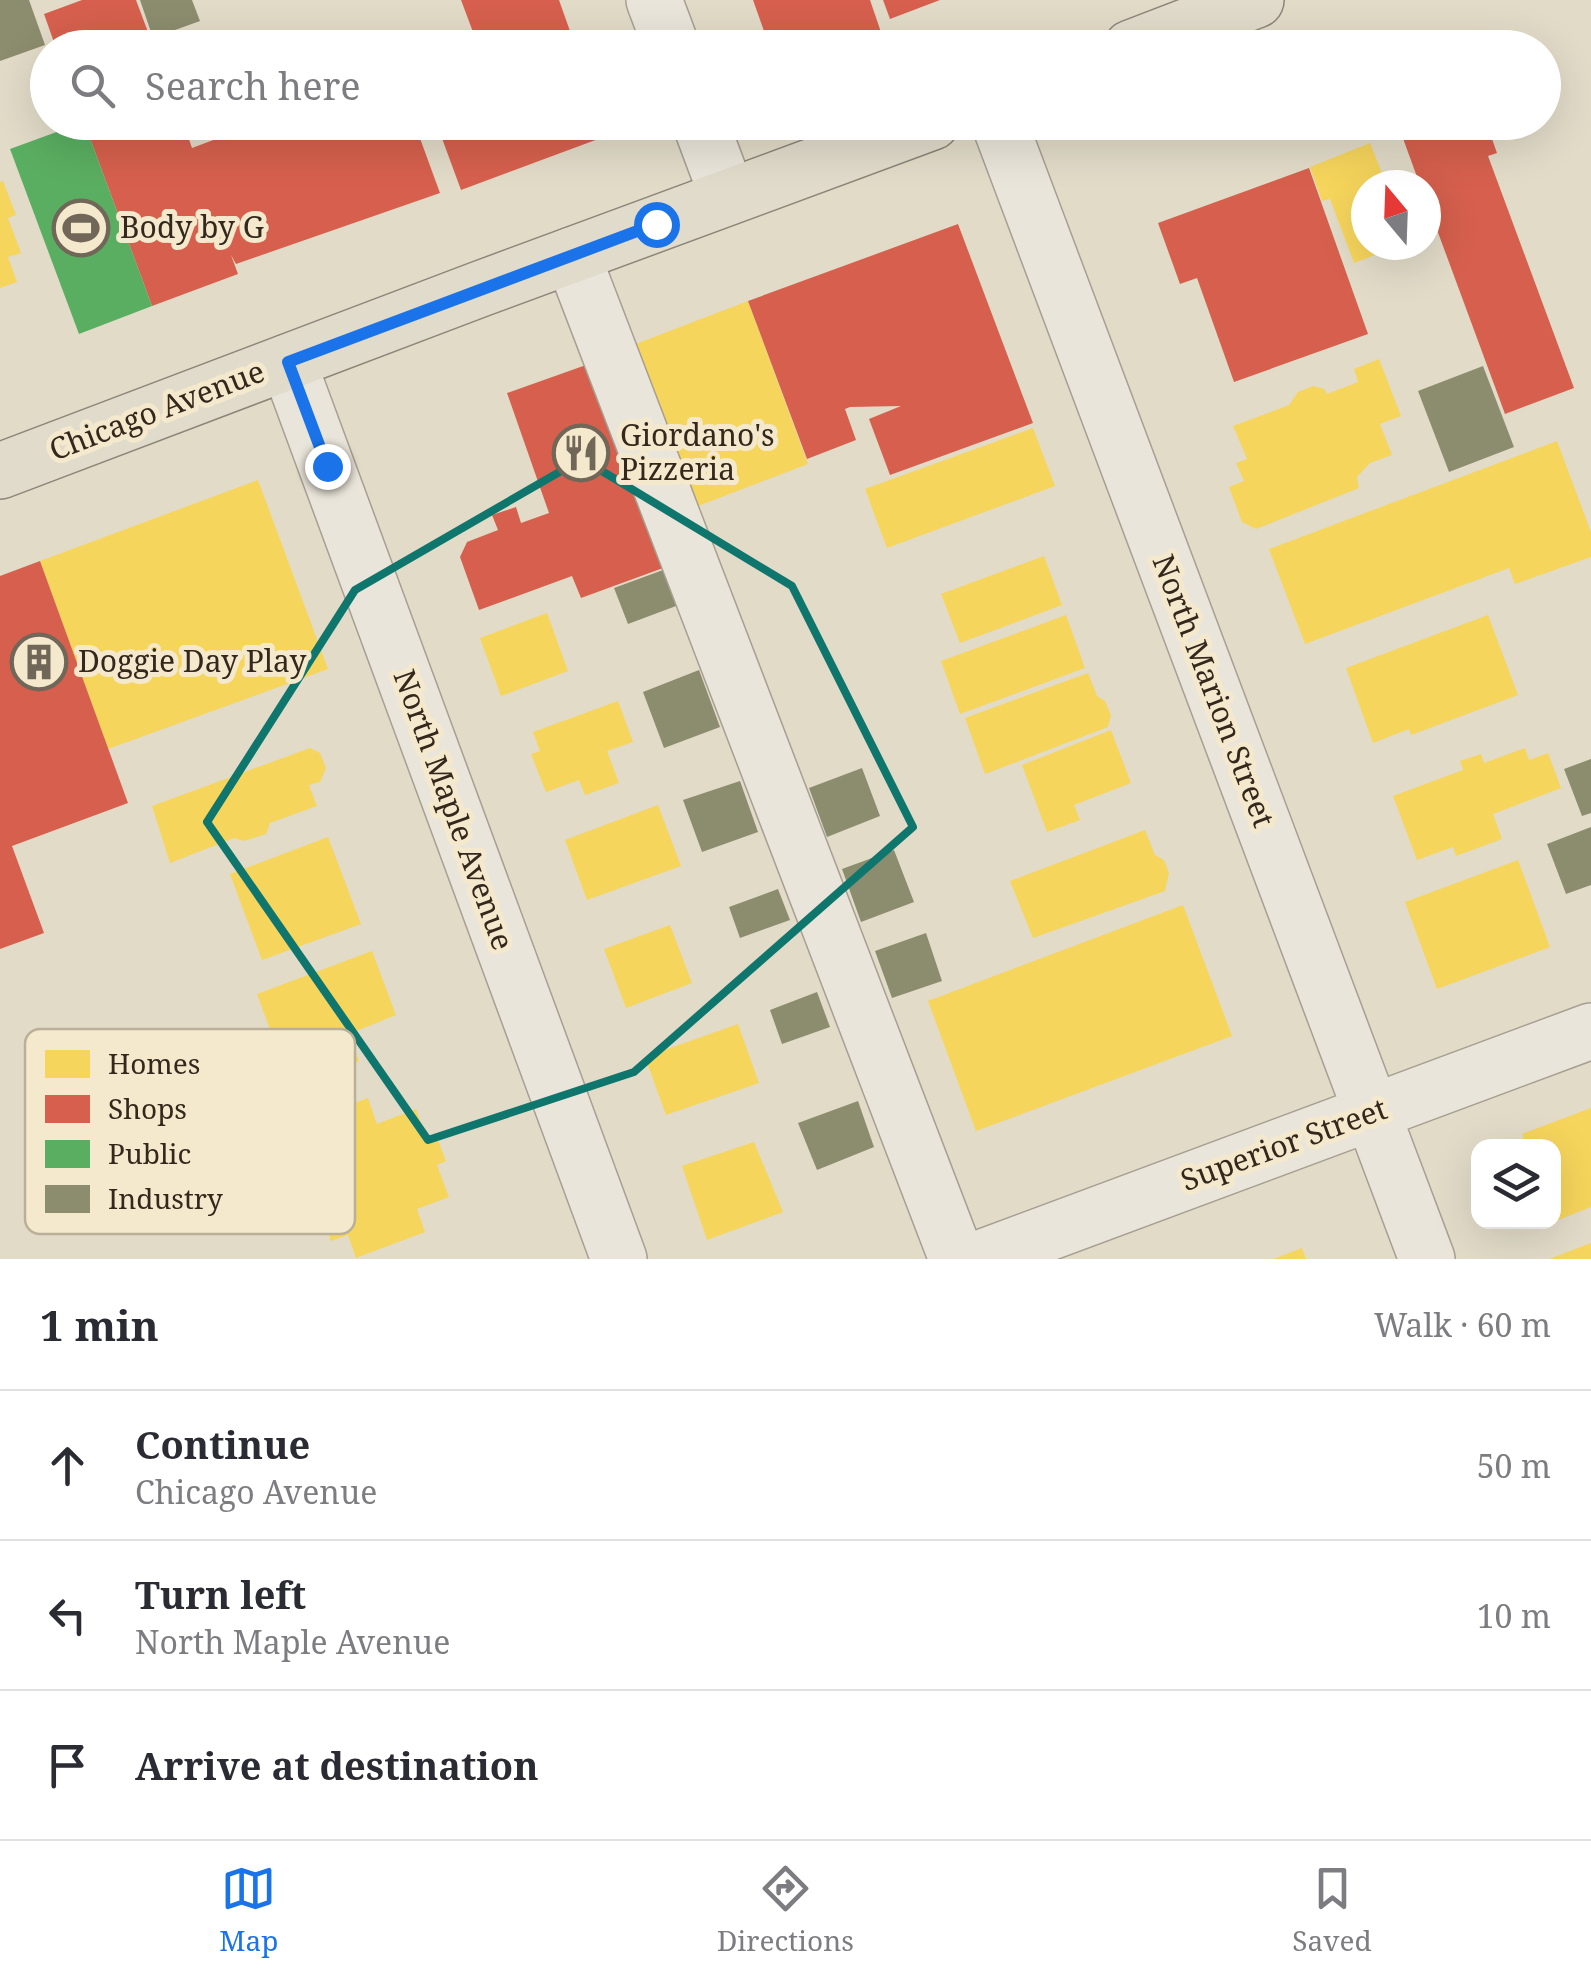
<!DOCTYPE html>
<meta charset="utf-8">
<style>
:root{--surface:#fff;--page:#f2f2f3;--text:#2b2b33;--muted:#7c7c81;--line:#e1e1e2;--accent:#1a73e8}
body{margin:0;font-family:"Noto Serif",serif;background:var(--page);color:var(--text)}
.controls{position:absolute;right:30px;bottom:30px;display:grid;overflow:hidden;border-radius:20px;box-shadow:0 10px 40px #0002}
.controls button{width:90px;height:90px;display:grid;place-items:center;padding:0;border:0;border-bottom:2px solid var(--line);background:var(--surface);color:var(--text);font:50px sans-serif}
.compass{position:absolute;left:1351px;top:170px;width:90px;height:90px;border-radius:50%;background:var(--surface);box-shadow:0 10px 40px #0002;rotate:341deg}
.stop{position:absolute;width:30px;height:30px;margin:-22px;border:8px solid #1a73e8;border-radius:50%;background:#fff}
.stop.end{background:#1a73e8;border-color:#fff;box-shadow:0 2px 10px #0008}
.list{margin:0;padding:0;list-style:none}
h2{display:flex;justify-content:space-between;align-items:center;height:130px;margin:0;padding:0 40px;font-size:42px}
h2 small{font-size:32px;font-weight:400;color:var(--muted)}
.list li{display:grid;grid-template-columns:65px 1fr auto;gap:30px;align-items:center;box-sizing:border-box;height:150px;padding:0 40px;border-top:2px solid var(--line)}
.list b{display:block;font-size:38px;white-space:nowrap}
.list p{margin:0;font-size:32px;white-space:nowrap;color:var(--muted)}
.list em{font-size:32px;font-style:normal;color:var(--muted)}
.icon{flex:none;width:55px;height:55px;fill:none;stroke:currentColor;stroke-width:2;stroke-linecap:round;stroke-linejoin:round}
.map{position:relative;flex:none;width:1591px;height:1259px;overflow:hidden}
.search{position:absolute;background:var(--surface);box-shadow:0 10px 40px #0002;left:30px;right:30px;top:30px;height:110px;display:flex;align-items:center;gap:25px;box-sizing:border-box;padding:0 35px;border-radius:55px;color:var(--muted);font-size:38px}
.sheet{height:580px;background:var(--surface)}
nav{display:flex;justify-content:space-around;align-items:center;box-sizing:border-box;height:140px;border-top:2px solid var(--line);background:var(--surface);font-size:28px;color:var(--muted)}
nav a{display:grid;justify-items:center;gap:5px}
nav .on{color:var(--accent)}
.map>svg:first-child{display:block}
.homes{fill:#f6d55c}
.shops{fill:#d6604d}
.public{fill:#5aae61}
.industry{fill:#8c8c6e}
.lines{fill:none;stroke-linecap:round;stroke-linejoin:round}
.minor-casing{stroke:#a69f92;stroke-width:58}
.major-casing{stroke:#8c8579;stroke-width:58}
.minor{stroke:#eae5da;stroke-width:55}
.major{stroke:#e1dbcb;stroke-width:55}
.route{stroke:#1a73e8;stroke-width:12}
.marked{fill:none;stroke:#0f766e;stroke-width:8;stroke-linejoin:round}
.labels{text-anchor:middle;stroke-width:10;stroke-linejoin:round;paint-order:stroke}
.poi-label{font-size:30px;fill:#34281c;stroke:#f4e9cd;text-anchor:start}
.street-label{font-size:30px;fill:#34281c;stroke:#f4e9cd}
.key{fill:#f4e9cd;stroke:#baaf98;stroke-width:2.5}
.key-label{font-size:28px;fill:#34281c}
</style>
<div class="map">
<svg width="1591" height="1259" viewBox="0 0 1591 1259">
<rect width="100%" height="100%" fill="#e2dbc8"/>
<path class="homes" d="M1370,143L1384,178L1390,174L1403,179L1405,185H1366V245H1401L1354,263L1330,199L1322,201L1310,167Z
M3,181L16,215L8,218L21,253L8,257L17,282L0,288V182Z
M748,301L808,464L693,508L633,345Z
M1379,359L1401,416L1380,424L1392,455L1370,463L1357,477L1359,488L1256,529L1242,522L1229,487L1244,481L1236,463L1247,459L1233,426L1289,405L1298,392L1313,386L1324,389L1327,394L1358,382L1354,369Z
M1033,428L1055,486L887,548L865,489Z
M1557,441L1591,532V557L1515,584L1509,568L1305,644L1269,549Z
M258,480L328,669L108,749L40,561Z
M1044,556L1062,605L960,643L941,594Z
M547,613L568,671L501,696L480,638Z
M1066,615L1085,668L960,714L941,661Z
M1488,615L1518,695L1411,735L1409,729L1373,743L1346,668Z
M1088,673L1097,696L1105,701L1111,715L1108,727L985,774L965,718Z
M618,701L633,742L607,751L619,783L585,795L579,780L546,792L531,754L540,751L533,732Z
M1111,730L1131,783L1074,805L1080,820L1047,832L1022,765Z
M310,748L320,753L326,768L320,782L309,785L317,806L270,823L266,834L244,841L234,838L170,863L152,806Z
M1525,748L1529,760L1548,753L1561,788L1493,814L1502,839L1456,856L1453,847L1417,860L1393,796L1463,770L1460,761L1481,754L1484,763Z
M658,805L681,866L587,900L565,840Z
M1145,830L1155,855L1164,860L1169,873L1165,891L1033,938L1010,881Z
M328,837L361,924L262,960L230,874Z
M1518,860L1550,947L1437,989L1405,902Z
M1183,905L1232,1036L976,1131L928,1001Z
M670,925L692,983L626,1008L604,949Z
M372,951L396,1015L349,1034L359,1061L283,1090L262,1035L271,1032L257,994Z
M738,1024L759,1083L666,1115L645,1057Z
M368,1098L377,1124L416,1109L428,1141L437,1138L446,1161L437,1165L449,1197L417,1209L425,1232L356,1258L348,1235L331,1241L298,1154L331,1141L321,1115Z
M1591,1108V1207L1558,1220L1554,1207V1146H1510L1509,1143L1524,1138L1522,1134Z
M754,1142L783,1212L707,1240L682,1166Z
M1591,1243V1259H1549Z
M1302,1248L1306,1259H1273Z"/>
<path class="shops" d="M82,0H136L154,48H56L44,14Z
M461,0H559L576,48H479Z
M753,0H870L883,38L856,48H770Z
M883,0H940L890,19Z
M84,122H183L192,148L261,122H414L440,193L236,264L231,255L238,274L152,306Z
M436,122H604L609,135L461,190Z
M1397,122H1486L1497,153L1488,156L1574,388L1505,414L1426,200V185H1420Z
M1309,168L1368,334L1234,382L1197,278L1180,284L1158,223Z
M958,224L1033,423L890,475L869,419L901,406L850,407L845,409L856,440L807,459L748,301Z
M600,360L674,564L581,598L572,576L479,610L460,557L467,542L498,530L492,515L516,507L521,523L549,513L507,393Z
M40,561L128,803L12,846L44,933L0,949V576Z"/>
<path class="public" d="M84,122L152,306L79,334L10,149Z"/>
<path class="industry" d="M0,0H29L45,45L0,61Z
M140,0H192L200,21L153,38Z
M1483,366L1514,447L1449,472L1418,391Z
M663,570L676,606L628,624L614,588Z
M699,670L720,727L664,748L643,692Z
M1591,759V813L1582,816L1564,769Z
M862,768L880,816L827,837L809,788Z
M740,781L758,832L702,852L683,800Z
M1591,827V885L1566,894L1547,844Z
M894,850L914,902L861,922L842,869Z
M778,889L790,920L740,938L729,907Z
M926,933L942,981L892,998L875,951Z
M817,992L830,1027L782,1044L770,1010Z
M858,1101L874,1147L817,1170L798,1123Z"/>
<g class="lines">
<g class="minor-casing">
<path id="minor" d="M654,0L672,48
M700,122L728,197
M999,122L1427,1259
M572,255L957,1259
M288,362L619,1259
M978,1259L1591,1031"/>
</g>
<g class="major-casing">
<path id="major" d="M1131,48L1256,0
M0,471L480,289L932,122"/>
</g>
<use href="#minor" class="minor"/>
<use href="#major" class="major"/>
</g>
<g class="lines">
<path class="route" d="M327,466L288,362L656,224"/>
</g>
<path class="marked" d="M582,459L792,586L913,827L634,1072L428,1140L207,822L355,590Z"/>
<defs>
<g id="stadium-ring" transform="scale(2.875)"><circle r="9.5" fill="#f4e9cd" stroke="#716758" stroke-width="1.5"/><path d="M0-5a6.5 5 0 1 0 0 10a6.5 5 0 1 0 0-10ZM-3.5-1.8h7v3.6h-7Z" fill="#716758"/></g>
<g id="restaurant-ring" transform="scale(2.875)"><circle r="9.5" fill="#f4e9cd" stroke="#716758" stroke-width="1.5"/><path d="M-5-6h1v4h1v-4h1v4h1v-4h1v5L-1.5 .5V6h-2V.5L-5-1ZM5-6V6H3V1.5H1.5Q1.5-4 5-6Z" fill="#716758"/></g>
<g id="building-ring" transform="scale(2.875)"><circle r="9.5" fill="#f4e9cd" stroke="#716758" stroke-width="1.5"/><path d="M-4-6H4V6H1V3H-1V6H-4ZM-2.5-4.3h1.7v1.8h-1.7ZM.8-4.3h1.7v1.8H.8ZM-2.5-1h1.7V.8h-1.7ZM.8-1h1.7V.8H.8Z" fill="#716758"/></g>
</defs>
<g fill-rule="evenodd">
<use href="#stadium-ring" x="81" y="228"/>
<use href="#restaurant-ring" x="581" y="453"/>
<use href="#building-ring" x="39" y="662"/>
</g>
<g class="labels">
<g class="poi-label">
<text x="120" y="238">Body by G</text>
<text x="620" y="446">Giordano's<tspan x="620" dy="34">Pizzeria</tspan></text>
<text x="78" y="672">Doggie Day Play</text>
</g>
<g class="street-label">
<text transform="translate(157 411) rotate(-21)" y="10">Chicago Avenue</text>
<text transform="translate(1213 691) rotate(69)" y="10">North Marion Street</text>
<text transform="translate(453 810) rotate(70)" y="10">North Maple Avenue</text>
<text transform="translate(1284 1145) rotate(-20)" y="10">Superior Street</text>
</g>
</g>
<rect x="25" y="1029" width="330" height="205" rx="15" class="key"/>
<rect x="45" y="1050" width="45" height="28" fill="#f6d55c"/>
<rect x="45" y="1095" width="45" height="28" fill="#d6604d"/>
<rect x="45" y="1140" width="45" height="28" fill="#5aae61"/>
<rect x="45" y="1185" width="45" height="28" fill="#8c8c6e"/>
<g class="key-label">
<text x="108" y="1074">Homes</text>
<text x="108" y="1119">Shops</text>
<text x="108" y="1164">Public</text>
<text x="108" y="1209">Industry</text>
</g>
</svg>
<div class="controls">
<button><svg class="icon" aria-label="layers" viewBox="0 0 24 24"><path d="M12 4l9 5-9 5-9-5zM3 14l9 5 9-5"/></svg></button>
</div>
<svg class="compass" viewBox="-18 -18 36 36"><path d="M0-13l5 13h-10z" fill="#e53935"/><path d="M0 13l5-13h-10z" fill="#7c7c81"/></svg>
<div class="stop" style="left:656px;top:224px"></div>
<div class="stop end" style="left:327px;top:466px"></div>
<div class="search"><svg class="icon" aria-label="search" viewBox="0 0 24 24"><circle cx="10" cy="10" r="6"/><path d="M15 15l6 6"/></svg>Search here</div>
</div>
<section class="sheet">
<h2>1 min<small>Walk · 60 m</small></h2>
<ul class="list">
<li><svg class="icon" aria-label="ahead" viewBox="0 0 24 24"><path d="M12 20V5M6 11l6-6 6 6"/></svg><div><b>Continue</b><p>Chicago Avenue</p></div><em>50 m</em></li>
<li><svg class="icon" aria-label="left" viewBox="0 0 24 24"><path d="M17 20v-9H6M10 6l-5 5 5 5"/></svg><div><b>Turn left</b><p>North Maple Avenue</p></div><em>10 m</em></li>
<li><svg class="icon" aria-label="arrive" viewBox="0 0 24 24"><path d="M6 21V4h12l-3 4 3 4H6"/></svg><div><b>Arrive at destination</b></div></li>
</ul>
</section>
<nav>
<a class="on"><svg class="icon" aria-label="map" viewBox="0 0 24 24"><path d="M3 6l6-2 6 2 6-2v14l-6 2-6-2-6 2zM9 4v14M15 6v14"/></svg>Map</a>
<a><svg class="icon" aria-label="directions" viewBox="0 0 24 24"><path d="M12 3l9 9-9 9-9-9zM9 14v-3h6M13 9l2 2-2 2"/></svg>Directions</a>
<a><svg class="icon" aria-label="saved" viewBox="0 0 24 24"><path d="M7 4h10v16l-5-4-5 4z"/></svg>Saved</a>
</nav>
